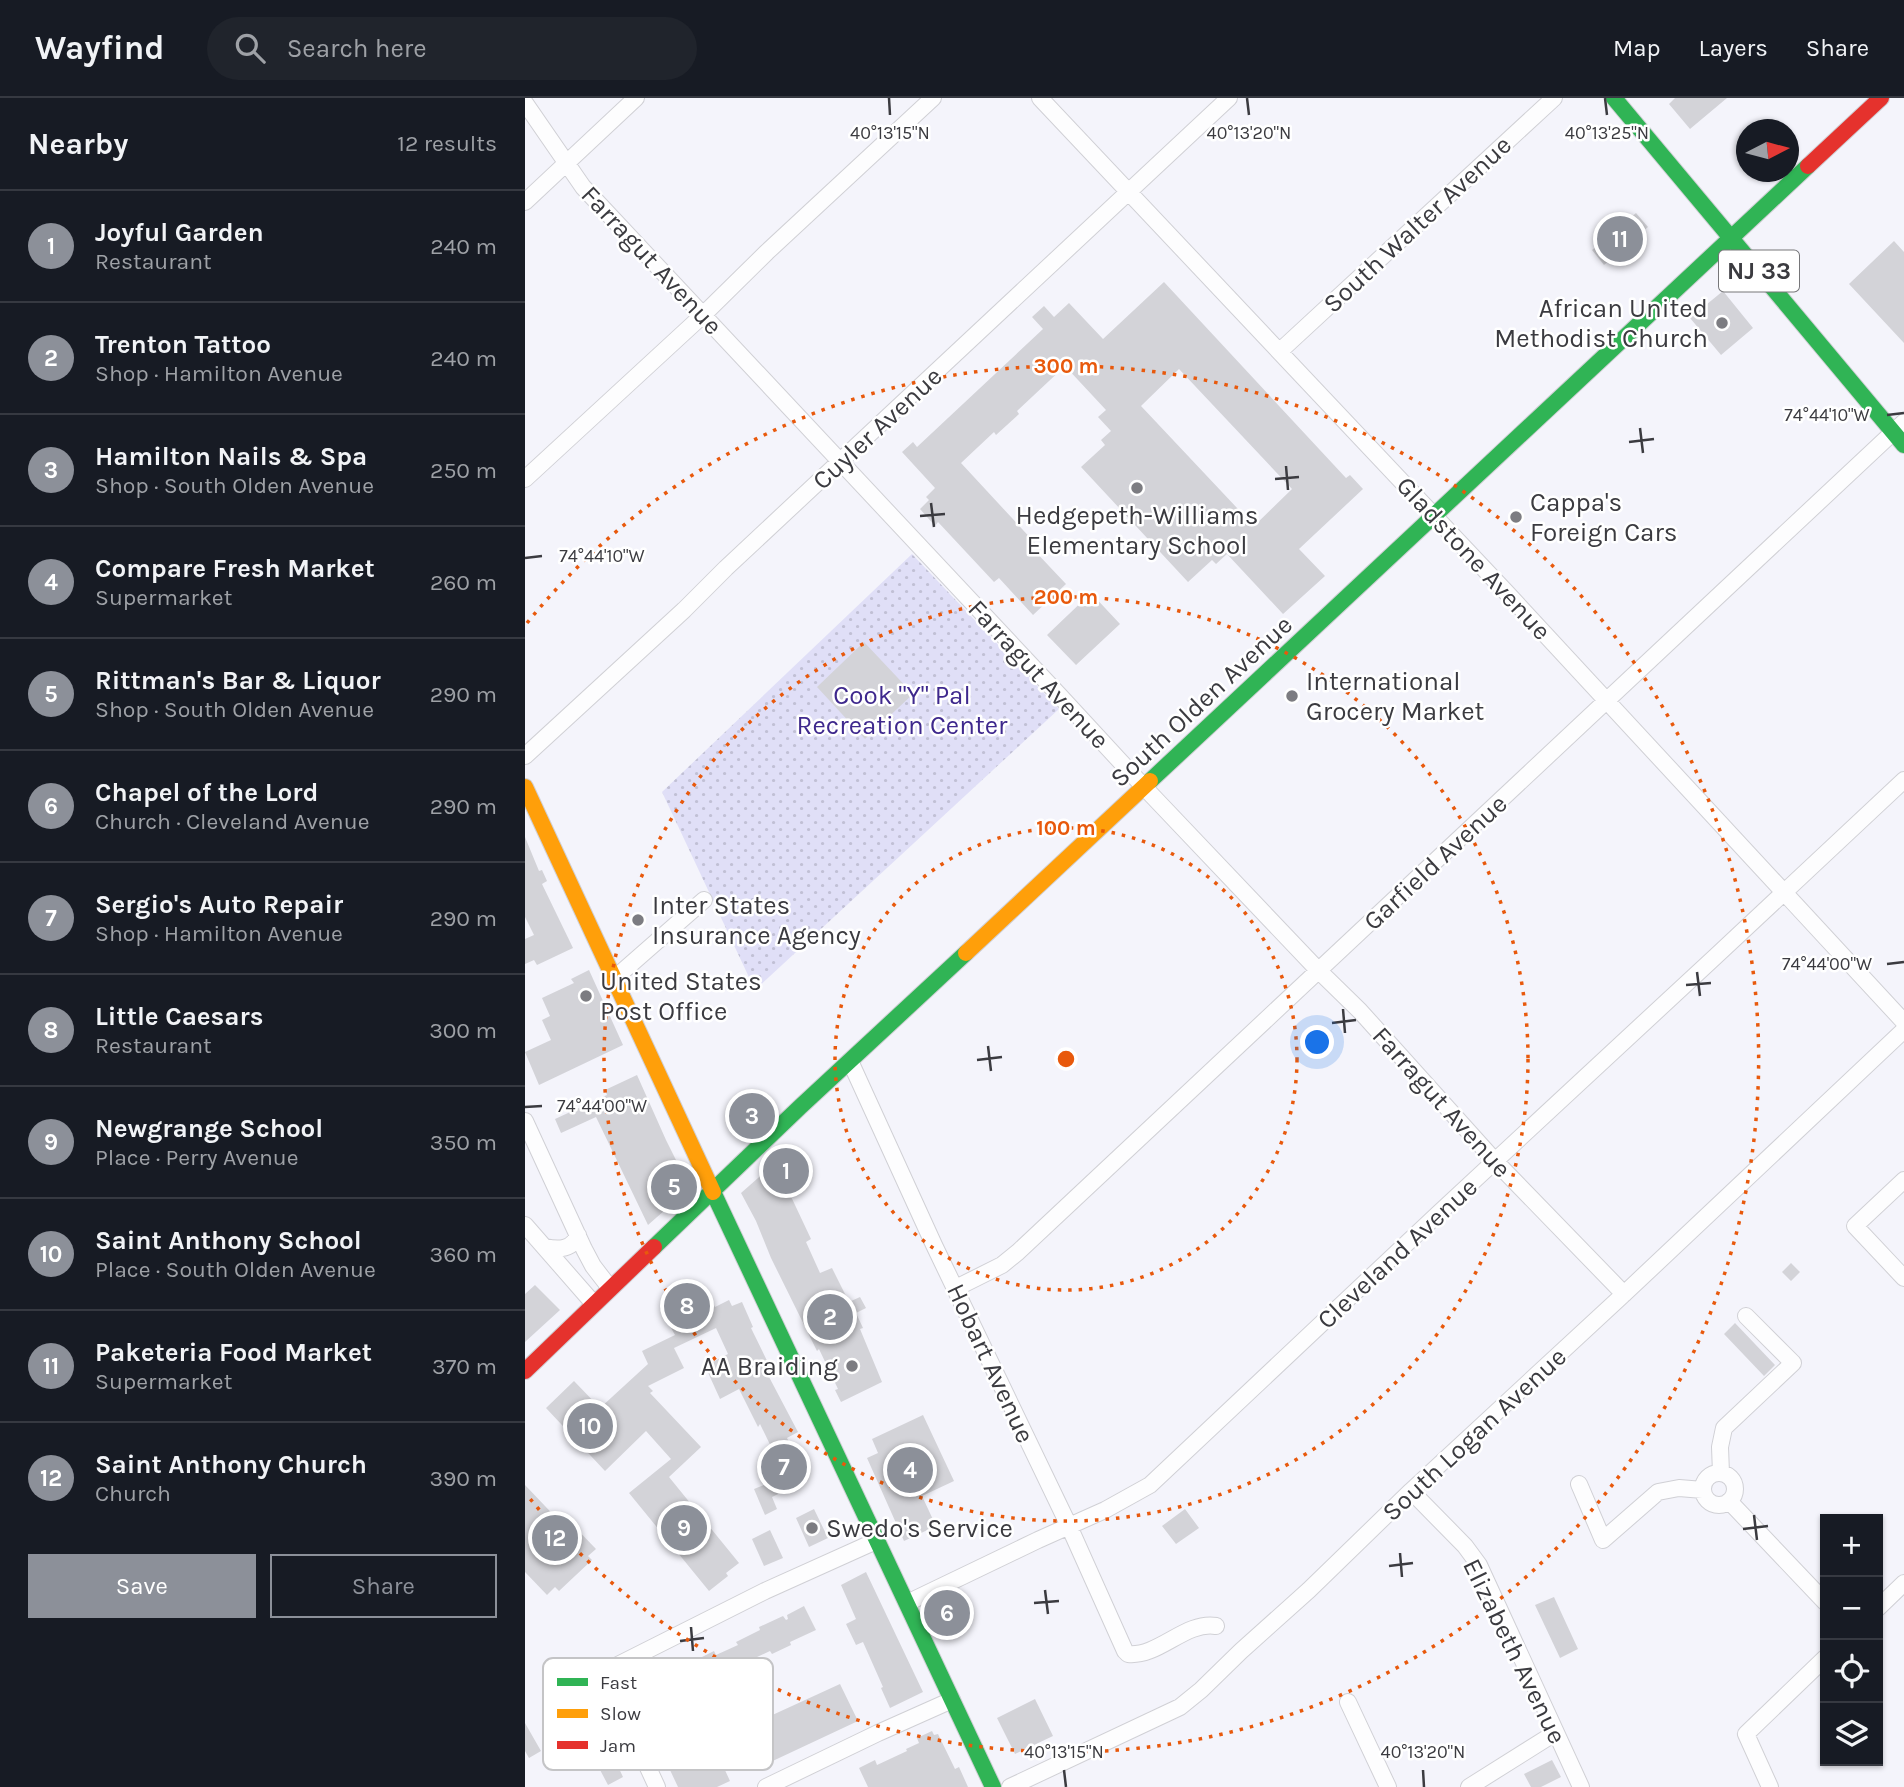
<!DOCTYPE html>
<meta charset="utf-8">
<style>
:root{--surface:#171b24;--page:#20242c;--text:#f1f3f6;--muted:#9ea1a6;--line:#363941;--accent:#8c9099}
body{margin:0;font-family:Karla,sans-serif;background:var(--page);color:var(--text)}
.controls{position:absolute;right:21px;bottom:21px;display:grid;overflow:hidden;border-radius:0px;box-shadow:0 2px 5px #0004}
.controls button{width:63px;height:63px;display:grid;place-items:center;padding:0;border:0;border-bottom:2px solid var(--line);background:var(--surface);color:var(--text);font:35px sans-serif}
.compass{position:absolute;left:1211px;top:21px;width:63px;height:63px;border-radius:50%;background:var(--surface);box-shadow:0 2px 5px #0004;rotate:84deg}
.you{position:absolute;left:793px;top:945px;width:24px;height:24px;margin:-18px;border:5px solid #fff;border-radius:50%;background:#1a73e8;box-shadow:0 0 0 10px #1a73e833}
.badge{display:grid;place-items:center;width:46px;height:46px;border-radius:50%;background:var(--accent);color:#fff;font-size:23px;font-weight:700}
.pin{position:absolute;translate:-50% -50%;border:4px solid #fff;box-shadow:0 2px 7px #0006}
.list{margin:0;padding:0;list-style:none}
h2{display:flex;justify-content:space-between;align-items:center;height:91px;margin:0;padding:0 28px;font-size:30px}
h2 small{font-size:23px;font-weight:400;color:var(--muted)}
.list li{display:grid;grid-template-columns:46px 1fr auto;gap:21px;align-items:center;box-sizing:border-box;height:112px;padding:0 28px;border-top:2px solid var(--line)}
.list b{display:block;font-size:26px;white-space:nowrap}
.list p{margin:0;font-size:23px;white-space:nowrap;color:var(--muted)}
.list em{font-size:23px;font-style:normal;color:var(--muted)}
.actions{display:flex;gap:14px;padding:21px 28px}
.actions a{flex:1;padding:16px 0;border:2px solid var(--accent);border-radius:0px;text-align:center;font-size:24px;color:var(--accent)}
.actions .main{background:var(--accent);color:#fff}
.icon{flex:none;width:38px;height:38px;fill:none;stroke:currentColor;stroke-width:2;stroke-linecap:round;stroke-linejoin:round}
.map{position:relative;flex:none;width:1379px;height:1689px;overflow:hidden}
header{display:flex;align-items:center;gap:42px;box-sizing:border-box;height:98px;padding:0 35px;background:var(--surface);border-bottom:2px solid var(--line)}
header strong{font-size:33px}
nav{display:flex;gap:38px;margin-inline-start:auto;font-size:24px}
.search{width:490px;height:63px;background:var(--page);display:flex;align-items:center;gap:18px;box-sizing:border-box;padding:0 24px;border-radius:38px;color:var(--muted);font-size:26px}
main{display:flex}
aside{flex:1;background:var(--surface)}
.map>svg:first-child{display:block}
.park{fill:url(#park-dots)}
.building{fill:#d3d3d8;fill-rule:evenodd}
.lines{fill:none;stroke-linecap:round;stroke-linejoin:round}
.street-casing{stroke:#d0d0d5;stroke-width:18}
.fast-casing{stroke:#d0d0d5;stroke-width:18}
.slow-casing{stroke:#d0d0d5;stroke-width:18}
.jam-casing{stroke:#d0d0d5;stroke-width:18}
.street{stroke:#fdfdfe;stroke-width:16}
.fast{stroke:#30b455;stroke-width:16}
.slow{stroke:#ff9f0a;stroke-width:16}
.jam{stroke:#e5322d;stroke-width:16}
.ticks{fill:none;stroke:#3b3b40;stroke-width:2.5}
.ring{fill:none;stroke:#e8590c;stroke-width:3.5;stroke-dasharray:3.5 7}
.poi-dot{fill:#7c7c81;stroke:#fff;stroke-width:2.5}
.labels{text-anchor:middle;stroke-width:5;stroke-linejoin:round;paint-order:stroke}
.shield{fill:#fff;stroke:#767679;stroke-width:2}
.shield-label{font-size:24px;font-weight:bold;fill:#3b3b40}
.street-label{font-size:26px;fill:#3b3b40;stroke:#fff}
.poi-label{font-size:26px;fill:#3b3b40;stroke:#fff;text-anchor:start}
.park-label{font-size:26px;fill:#3e288d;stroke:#fff}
.key{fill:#fff;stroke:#c4c4c6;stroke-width:2}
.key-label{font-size:19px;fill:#3b3b40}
.ticks-label{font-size:18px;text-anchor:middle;fill:#3b3b40;stroke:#fff;stroke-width:5;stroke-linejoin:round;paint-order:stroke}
.centre{fill:#e8590c;stroke:#fff;stroke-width:3.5}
.ring-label{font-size:21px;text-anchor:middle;font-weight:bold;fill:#e8590c;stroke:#fff;stroke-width:5;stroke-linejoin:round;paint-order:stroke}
</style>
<header>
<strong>Wayfind</strong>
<div class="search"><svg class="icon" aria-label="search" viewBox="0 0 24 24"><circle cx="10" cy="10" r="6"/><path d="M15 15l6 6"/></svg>Search here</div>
<nav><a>Map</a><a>Layers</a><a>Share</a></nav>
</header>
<main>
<aside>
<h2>Nearby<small>12 results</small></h2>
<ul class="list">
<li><span class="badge">1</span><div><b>Joyful Garden</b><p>Restaurant</p></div><em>240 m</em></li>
<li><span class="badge">2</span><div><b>Trenton Tattoo</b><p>Shop · Hamilton Avenue</p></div><em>240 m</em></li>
<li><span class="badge">3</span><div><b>Hamilton Nails &amp; Spa</b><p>Shop · South Olden Avenue</p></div><em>250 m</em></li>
<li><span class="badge">4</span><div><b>Compare Fresh Market</b><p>Supermarket</p></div><em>260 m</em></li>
<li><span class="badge">5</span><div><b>Rittman's Bar &amp; Liquor</b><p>Shop · South Olden Avenue</p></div><em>290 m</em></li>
<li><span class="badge">6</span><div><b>Chapel of the Lord</b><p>Church · Cleveland Avenue</p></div><em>290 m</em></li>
<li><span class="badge">7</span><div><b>Sergio's Auto Repair</b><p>Shop · Hamilton Avenue</p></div><em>290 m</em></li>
<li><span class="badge">8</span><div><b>Little Caesars</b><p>Restaurant</p></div><em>300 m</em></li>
<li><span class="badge">9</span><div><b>Newgrange School</b><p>Place · Perry Avenue</p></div><em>350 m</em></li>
<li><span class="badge">10</span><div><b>Saint Anthony School</b><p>Place · South Olden Avenue</p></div><em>360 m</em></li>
<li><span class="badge">11</span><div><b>Paketeria Food Market</b><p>Supermarket</p></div><em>370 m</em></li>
<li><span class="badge">12</span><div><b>Saint Anthony Church</b><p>Church</p></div><em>390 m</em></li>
</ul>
<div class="actions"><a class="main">Save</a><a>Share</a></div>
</aside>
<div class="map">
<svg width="1379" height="1689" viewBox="0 0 1379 1689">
<defs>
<pattern id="park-dots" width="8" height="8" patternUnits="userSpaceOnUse" patternTransform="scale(1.75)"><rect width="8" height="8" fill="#e0dff7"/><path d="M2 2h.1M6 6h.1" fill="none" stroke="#c1c0d5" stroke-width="1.8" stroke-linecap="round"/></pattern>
</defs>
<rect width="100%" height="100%" fill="#f4f4fb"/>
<path class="park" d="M387,456L534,611L230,892L137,694Z"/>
<path class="building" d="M1150,0H1202L1165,31L1144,6Z
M1111,115L1123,129L1079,167L1067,152Z
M1369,143L1379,154V245L1324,186Z
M639,184L821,380L825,377L838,391L774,451L800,478L758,516L702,456L691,466L687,462L663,484L556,369L580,347L576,342L586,333L573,319L581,312L540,268L492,313L494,316L471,337L469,334L436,365L511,446L507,450L541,486L508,517L474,480L469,484L413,424L410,428L395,411L404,402L401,399L410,390L377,354L388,344L392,349L518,231L507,219L519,208L529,219L544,205L578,241ZM654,271L767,391L729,428L616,308Z
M1198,193L1228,230L1196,257L1165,220Z
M566,495L595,526L551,567L522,537Z
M339,544L388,596L340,641L292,589Z
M0,739L14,773L17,772L22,783L17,786L48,850L12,867L9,862L0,866V841L9,837L0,819Z
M64,872L98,947L14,987L0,954L26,942L17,922L25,918L17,900L49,885L46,881Z
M112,977L141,1042L165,1090L123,1127L71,1019L36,1035L30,1021L82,997L80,992Z
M257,1059L275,1078L262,1090L286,1141L281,1144L295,1175L307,1170L324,1204L335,1199L341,1210L331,1215L338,1230L335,1231L357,1284L316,1304L310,1292L313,1291L294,1251L292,1253L246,1160L231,1123L216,1095Z
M1266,1165L1275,1174L1266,1183L1257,1174Z
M10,1187L35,1212L0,1244V1196Z
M178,1187L190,1209L204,1202L207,1208L217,1204L228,1229L226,1230L248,1275L243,1277L273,1334L262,1340L274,1364L272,1365L280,1383L247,1399L252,1411L240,1417L229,1391L251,1382L243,1366L252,1361L235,1326L233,1329L214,1291L195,1301L180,1268L203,1256L191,1230L149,1250L159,1270L123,1288L128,1293L125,1295L176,1349L144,1379L214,1465L201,1475L203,1478L184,1493L104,1395L146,1361L121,1333L80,1373L21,1310L49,1283L75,1310L123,1266L117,1253L150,1237L135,1210Z
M1210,1225L1250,1267L1239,1278L1199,1236Z
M398,1317L429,1383L397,1398L411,1428L379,1443L342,1360L353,1355L347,1341Z
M0,1387L40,1429L45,1424L71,1451L63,1458L67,1462L34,1493L30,1489L22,1497L0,1474Z
M289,1411L303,1440L284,1449L271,1420Z
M660,1411L674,1430L651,1446L637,1428Z
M245,1432L258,1460L239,1468L227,1441Z
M341,1474L398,1594L365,1610L356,1590L358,1589L338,1544L331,1547L321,1526L331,1521L316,1487Z
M1029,1499L1053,1551L1035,1560L1010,1507Z
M279,1508L291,1532L265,1544L266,1547L247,1556L245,1553L185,1581L175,1560L189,1553L191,1557L213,1547L211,1544L235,1532L234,1529L258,1518L261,1522L263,1521L262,1517Z
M147,1559L163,1592L143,1602L141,1597L117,1609L103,1580Z
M315,1586L333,1623L237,1668L219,1630Z
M510,1601L528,1638L490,1656L472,1620Z
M0,1625L16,1653L4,1660L0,1653Z
M407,1633L409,1637L413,1636L430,1671L434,1669L443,1689H343L334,1670L350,1662L352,1667L382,1653L381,1651L394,1645L392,1640Z
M188,1646L205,1683L192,1689H153L145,1672L156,1667L153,1662Z
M89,1660L98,1679L83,1687L73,1668Z
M1027,1662L1036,1679L1016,1689H1006L999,1676Z"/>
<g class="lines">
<g class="street-casing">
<path id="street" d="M515,0L981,494L1379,924
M0,5L58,89L534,597L619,689L793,872L835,913L970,1063L1099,1196
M0,104L111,0
M755,253L1029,0
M0,381L178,217L242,154L408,0
M0,658L159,512L201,470L704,0
M90,880L179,802
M325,963L409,1147L544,1428L600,1553L603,1556C634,1559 660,1523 691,1528
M0,1023L59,1151L68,1168L85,1190
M1379,1082L1330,1128L1379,1180
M0,1127L69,1206
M20,1149C34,1152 47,1152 53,1137
M431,1190L477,1167L493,1154L1379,324
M1196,1375L1195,1349L1199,1330L1268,1265L1221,1218
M1178 1391a16 16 0 1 1 32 0a16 16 0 1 1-32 0Z
M1054,1386L1078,1442L1133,1394L1154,1390L1178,1392
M886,1393L940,1448L954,1467L1056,1689
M1204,1403L1300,1504
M382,1505L513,1442L580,1412L625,1387L915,1114L1191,858L1379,682
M1353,1510L1379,1485
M823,1604L863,1689
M132,1689L79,1574L240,1493L351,1443
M241,1689L353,1635L427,1602
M485,1689L655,1609L676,1592L716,1553L784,1492L886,1393L1099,1196L1379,932
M944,1689L1030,1635
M1245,1689L1221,1636L1300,1560"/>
</g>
<g class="fast-casing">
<path id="fast" d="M1089,0L1379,347
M625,683L1283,68
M188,1094L468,1689
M129,1149L275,1009L441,855"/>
</g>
<g class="slow-casing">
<path id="slow" d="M0,689L188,1094
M441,855L625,683"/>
</g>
<g class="jam-casing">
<path id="jam" d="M1283,68L1356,0
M0,1273L129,1149"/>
</g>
<use href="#street" class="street"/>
<use href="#fast" class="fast"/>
<use href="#slow" class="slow"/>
<use href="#jam" class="jam"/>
</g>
<path class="ticks" d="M364,0L365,17M722,0L724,17M1080,0L1082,17M1362,317L1379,315M1115,330L1118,355M1104,344L1129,341M761,368L763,392M750,381L774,379M406,405L409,429M395,418L420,416M0,460L17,458M1362,866L1379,864M1172,874L1175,898M1161,887L1186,885M818,911L820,935M807,925L831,922M463,948L466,973M452,962L477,959M0,1009L17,1008M1229,1417L1232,1442M1218,1431L1243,1428M875,1455L877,1479M864,1468L888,1465M520,1492L523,1516M509,1505L534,1503M166,1529L168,1553M155,1543L179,1540M539,1672L541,1689M898,1672L899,1689"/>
<g class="ring">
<circle cx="541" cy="961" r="231"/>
<circle cx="541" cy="961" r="462"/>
<path d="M2 525A693 693 0 1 1 2 1397"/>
</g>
<g class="poi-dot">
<circle cx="1197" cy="225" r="7"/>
<circle cx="612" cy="390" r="7"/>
<circle cx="991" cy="419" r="7"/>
<circle cx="767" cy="598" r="7"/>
<circle cx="113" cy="822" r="7"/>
<circle cx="61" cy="898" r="7"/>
<circle cx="327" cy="1268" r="7"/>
<circle cx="287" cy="1430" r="7"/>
</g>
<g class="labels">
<rect class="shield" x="1194" y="152.5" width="80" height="41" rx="5"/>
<g class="shield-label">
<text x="1234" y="181">NJ 33</text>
</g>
<g class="street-label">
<text transform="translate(892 126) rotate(-43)" y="9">South Walter Avenue</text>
<text transform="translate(127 162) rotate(47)" y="9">Farragut Avenue</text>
<text transform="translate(352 330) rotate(-43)" y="9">Cuyler Avenue</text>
<text transform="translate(949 460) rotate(47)" y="9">Gladstone Avenue</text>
<text transform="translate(514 576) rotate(47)" y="9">Farragut Avenue</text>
<text transform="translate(676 603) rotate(-43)" y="9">South Olden Avenue</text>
<text transform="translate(910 764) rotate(-43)" y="9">Garfield Avenue</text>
<text transform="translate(917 1004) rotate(48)" y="9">Farragut Avenue</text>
<text transform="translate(872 1155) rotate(-43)" y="9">Cleveland Avenue</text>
<text transform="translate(466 1265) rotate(65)" y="9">Hobart Avenue</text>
<text transform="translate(949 1336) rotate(-43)" y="9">South Logan Avenue</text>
<text transform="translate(990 1553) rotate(64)" y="9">Elizabeth Avenue</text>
</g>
<g class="poi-label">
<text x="1183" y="219" text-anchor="end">African United<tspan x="1183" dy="30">Methodist Church</tspan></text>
<text x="1005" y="413">Cappa's<tspan x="1005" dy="30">Foreign Cars</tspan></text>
<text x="612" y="426" text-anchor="middle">Hedgepeth-Williams<tspan x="612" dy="30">Elementary School</tspan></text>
<text x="781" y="592">International<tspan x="781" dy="30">Grocery Market</tspan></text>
<text x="127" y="816">Inter States<tspan x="127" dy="30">Insurance Agency</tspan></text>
<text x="75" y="892">United States<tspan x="75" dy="30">Post Office</tspan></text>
<text x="313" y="1277" text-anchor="end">AA Braiding</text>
<text x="301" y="1439">Swedo's Service</text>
</g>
<g class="park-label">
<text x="377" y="606">Cook "Y" Pal<tspan x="377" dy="30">Recreation Center</tspan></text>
</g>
</g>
<rect x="18" y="1560" width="230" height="112" rx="10" class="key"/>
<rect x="32" y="1580" width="31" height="8" fill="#30b455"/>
<rect x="32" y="1611" width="31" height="9" fill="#ff9f0a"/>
<rect x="32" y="1643" width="31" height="8" fill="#e5322d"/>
<g class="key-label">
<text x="75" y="1591">Fast</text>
<text x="75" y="1622">Slow</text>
<text x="75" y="1654">Jam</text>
</g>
<g class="ticks-label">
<text x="365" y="41">40°13'15"N</text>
<text x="724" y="41">40°13'20"N</text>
<text x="1082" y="41">40°13'25"N</text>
<text x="1302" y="323">74°44'10"W</text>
<text x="77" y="464">74°44'10"W</text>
<text x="1302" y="872">74°44'00"W</text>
<text x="77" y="1014">74°44'00"W</text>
<text x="539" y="1660">40°13'15"N</text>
<text x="898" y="1660">40°13'20"N</text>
</g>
<circle cx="541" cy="961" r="10" class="centre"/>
<g class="ring-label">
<text x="541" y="275">300 m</text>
<text x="541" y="506">200 m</text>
<text x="541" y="737">100 m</text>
</g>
</svg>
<div class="controls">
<button>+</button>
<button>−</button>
<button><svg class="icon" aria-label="locate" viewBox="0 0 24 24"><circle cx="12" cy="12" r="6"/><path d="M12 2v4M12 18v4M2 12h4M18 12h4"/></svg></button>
<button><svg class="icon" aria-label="layers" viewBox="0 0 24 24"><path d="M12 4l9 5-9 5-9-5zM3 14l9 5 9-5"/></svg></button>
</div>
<svg class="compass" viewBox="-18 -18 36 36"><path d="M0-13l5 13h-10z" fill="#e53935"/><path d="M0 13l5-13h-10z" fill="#9ea1a6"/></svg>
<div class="you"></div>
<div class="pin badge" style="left:261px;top:1073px">1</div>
<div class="pin badge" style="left:305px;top:1219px">2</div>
<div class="pin badge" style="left:227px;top:1018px">3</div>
<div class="pin badge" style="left:385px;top:1372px">4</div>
<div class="pin badge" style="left:149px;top:1089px">5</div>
<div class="pin badge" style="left:422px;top:1515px">6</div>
<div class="pin badge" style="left:259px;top:1369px">7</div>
<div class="pin badge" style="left:162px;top:1208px">8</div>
<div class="pin badge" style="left:159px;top:1430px">9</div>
<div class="pin badge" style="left:65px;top:1328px">10</div>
<div class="pin badge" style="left:1095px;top:141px">11</div>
<div class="pin badge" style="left:30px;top:1440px">12</div>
</div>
</main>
